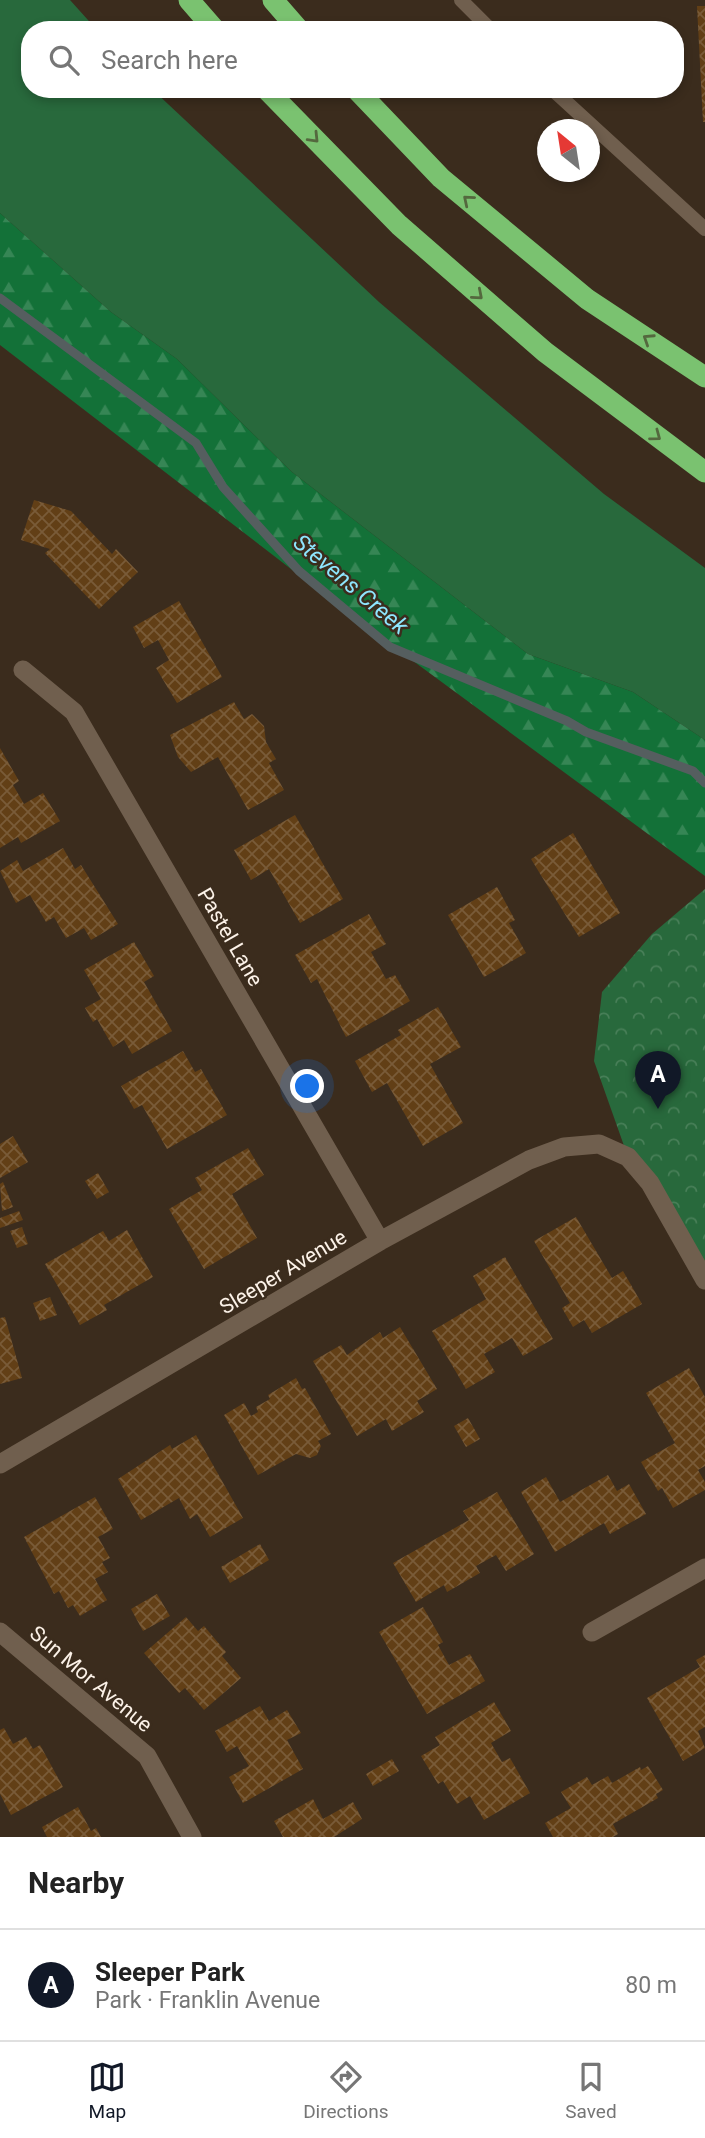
<!DOCTYPE html>
<meta charset="utf-8">
<style>
:root{--surface:#fff;--page:#f6f6f6;--text:#222;--muted:#767676;--line:#e0e0e0;--accent:#111827}
body{margin:0;font-family:Roboto,sans-serif;background:var(--page);color:var(--text)}
.compass{position:absolute;left:537px;top:119px;width:63px;height:63px;border-radius:50%;background:var(--surface);box-shadow:0 4px 10px #0003;rotate:330deg}
.you{position:absolute;left:308px;top:1087px;width:24px;height:24px;margin:-18px;border:5px solid #fff;border-radius:50%;background:#1a73e8;box-shadow:0 0 0 10px #1a73e833}
.badge{display:grid;place-items:center;width:46px;height:46px;border-radius:50%;background:var(--accent);color:#fff;font-size:23px;font-weight:700}
.pin{position:absolute;translate:-50% -58px;filter:drop-shadow(0 2px 4px #0008)}
.pin::after{content:'';position:absolute;top:37px;width:24px;height:21px;background:inherit;clip-path:polygon(0 0,100% 0,50% 100%)}
.list{margin:0;padding:0;list-style:none}
h2{display:flex;justify-content:space-between;align-items:center;height:91px;margin:0;padding:0 28px;font-size:30px}
h2 small{font-size:23px;font-weight:400;color:var(--muted)}
.list li{display:grid;grid-template-columns:46px 1fr auto;gap:21px;align-items:center;box-sizing:border-box;height:112px;padding:0 28px;border-top:2px solid var(--line)}
.list b{display:block;font-size:26px;white-space:nowrap}
.list p{margin:0;font-size:23px;white-space:nowrap;color:var(--muted)}
.list em{font-size:23px;font-style:normal;color:var(--muted)}
.icon{flex:none;width:38px;height:38px;fill:none;stroke:currentColor;stroke-width:2;stroke-linecap:round;stroke-linejoin:round}
.map{position:relative;flex:none;width:705px;height:1837px;overflow:hidden}
.search{position:absolute;background:var(--surface);box-shadow:0 4px 10px #0003;left:21px;right:21px;top:21px;height:77px;display:flex;align-items:center;gap:18px;box-sizing:border-box;padding:0 24px;border-radius:28px;color:var(--muted);font-size:26px}
.sheet{height:203px;background:var(--surface)}
nav{display:flex;justify-content:space-around;align-items:center;box-sizing:border-box;height:98px;border-top:2px solid var(--line);background:var(--surface);font-size:19px;color:var(--muted)}
nav a{display:grid;justify-items:center;gap:4px}
nav .on{color:var(--accent)}
.map>svg:first-child{display:block}
.grass{fill:#28693c}
.forest{fill:url(#forest-firs)}
.park{fill:url(#park-crowns)}
.lines{fill:none;stroke-linecap:round;stroke-linejoin:round}
.stream{stroke:#555e5f;stroke-width:9}
.building{fill:url(#building-cross-hatch)}
.service{stroke:#705f4e;stroke-width:14}
.minor{stroke:#705f4e;stroke-width:19}
.motorway{stroke:#7ac270;stroke-width:21}
.oneway{stroke:#54683e}
.labels{text-anchor:middle;stroke-width:5;stroke-linejoin:round;paint-order:stroke}
.street-label{font-size:21px;fill:#fcf2e8;stroke:#3b2c1d}
.water-label{font-size:23px;font-style:italic;fill:#8ee6fe;stroke:#3b2c1d}
</style>
<div class="map">
<svg width="705" height="1837" viewBox="0 0 705 1837">
<defs>
<pattern id="forest-firs" width="22" height="20" patternUnits="userSpaceOnUse" patternTransform="scale(1.75)"><rect width="22" height="20" fill="#137138"/><path d="M5 1l3.5 6h-7zM16 11l3.5 6h-7z" fill="#368655"/></pattern>
<pattern id="park-crowns" width="20" height="18" patternUnits="userSpaceOnUse" patternTransform="scale(1.75)"><rect width="20" height="18" fill="#28693c"/><path d="M2 6a3 3 0 1 1 6 0M12 15a3 3 0 1 1 6 0" fill="none" stroke="#487f58"/></pattern>
<pattern id="building-cross-hatch" width="8" height="8" patternUnits="userSpaceOnUse" patternTransform="scale(1.75)"><rect width="8" height="8" fill="#623f16"/><path d="M0 0l8 8M0 8l8-8" fill="none" stroke="#795b38"/></pattern>
</defs>
<rect width="100%" height="100%" fill="#3b2c1d"/>
<path class="grass" d="M0,0H70L97,30H30V89H152L379,302L604,494L705,568V740L633,692L528,654L292,472L177,359L111,312L0,213Z"/>
<path class="forest" d="M0,213L111,312L177,359L292,472L528,654L633,692L705,740V876L352,616L0,345Z"/>
<path class="park" d="M705,889V1280L628,1157L594,1061L602,992L652,934Z"/>
<g class="lines">
<path class="stream" d="M0,298L196,443L223,487L299,571L390,647L567,721L586,732L693,771L705,783"/>
</g>
<path class="building" d="M697,6H705V122H703Z
M34,500L71,511L112,554L116,549L138,572L99,609L45,553L50,549L21,540Z
M179,601L222,677L177,703L156,668L169,660L158,640L144,648L133,627Z
M234,702L244,719L252,714L264,726L266,742L276,759L269,763L284,790L248,810L218,757L191,772L178,757L170,735Z
M0,748L19,781L13,785L24,804L43,793L60,821L21,843L18,837L0,848Z
M295,815L343,899L300,923L269,869L251,880L234,850Z
M573,833L620,913L579,937L531,859Z
M63,848L75,869L81,865L118,924L91,940L84,928L66,938L54,917L46,922L30,895L16,903L0,871L17,860L23,871Z
M497,887L515,920L509,923L526,953L484,977L448,915Z
M369,914L386,944L371,952L386,979L395,975L410,1001L346,1037L317,979L311,983L295,955Z
M134,942L154,976L144,982L172,1031L132,1054L124,1040L113,1047L97,1019L93,1022L85,1008L101,999L84,970Z
M438,1007L461,1047L430,1064L463,1123L423,1146L387,1083L372,1092L355,1061L401,1035L398,1030Z
M183,1051L195,1072L201,1069L227,1115L167,1149L142,1105L134,1109L121,1086Z
M13,1136L28,1162L0,1178V1144Z
M248,1148L264,1175L232,1194L257,1238L204,1269L169,1209L202,1190L195,1178Z
M98,1173L109,1192L97,1199L85,1181Z
M3,1182L13,1207L2,1211L0,1184Z
M19,1211L23,1220L0,1228V1218Z
M576,1217L612,1278L623,1271L642,1304L592,1333L584,1320L573,1327L562,1308L570,1303L534,1241Z
M22,1227L28,1244L17,1248L10,1231Z
M127,1230L153,1277L104,1305L107,1310L80,1325L45,1264L103,1231L109,1241Z
M505,1257L553,1339L523,1356L512,1338L484,1354L495,1372L466,1389L432,1331L486,1299L473,1276Z
M50,1297L57,1315L40,1321L33,1303Z
M5,1317L22,1378L0,1384V1318Z
M400,1327L437,1389L417,1401L424,1412L392,1431L386,1419L357,1436L313,1361L341,1345L347,1355L380,1332L383,1338Z
M689,1368L705,1397V1466L698,1470L705,1482V1490L673,1508L662,1488L658,1491L641,1462L675,1443L646,1393Z
M296,1378L302,1389L305,1388L331,1434L318,1441L321,1446L317,1455L310,1458L296,1454L258,1475L224,1415L244,1403L251,1416L258,1412L256,1407L270,1399L268,1395Z
M468,1418L480,1439L466,1447L454,1426Z
M196,1435L243,1518L210,1537L197,1514L190,1519L179,1498L141,1520L118,1479L170,1445L172,1449Z
M608,1475L617,1491L629,1484L646,1514L610,1534L604,1523L555,1552L521,1492L546,1477L560,1502Z
M497,1492L534,1554L506,1571L496,1555L476,1566L480,1573L447,1592L444,1585L416,1602L393,1563L469,1520L463,1511Z
M95,1497L113,1529L98,1537L110,1558L102,1562L108,1572L95,1579L107,1600L80,1616L73,1605L68,1608L59,1591L54,1594L24,1537Z
M260,1544L269,1560L230,1583L221,1567Z
M157,1594L170,1616L143,1631L131,1609Z
M423,1607L443,1642L438,1645L449,1665L470,1654L485,1681L427,1714L379,1632Z
M186,1617L198,1631L204,1626L226,1652L222,1656L241,1678L204,1710L185,1688L179,1693L144,1653Z
M705,1655V1727L698,1731L705,1748L683,1761L647,1698L700,1667L696,1660Z
M494,1702L511,1731L491,1743L502,1762L510,1758L530,1793L484,1820L470,1796L457,1804L443,1781L438,1784L421,1756L440,1745L435,1737Z
M260,1706L269,1721L287,1710L301,1733L287,1740L303,1769L243,1803L229,1777L249,1766L237,1746L227,1752L215,1731Z
M4,1728L13,1744L26,1737L33,1749L40,1745L63,1787L11,1815L0,1794V1730Z
M392,1759L399,1771L373,1786L366,1774Z
M648,1766L663,1790L656,1794L658,1798L613,1824L618,1834L613,1837H553L545,1823L571,1808L561,1792L587,1777L592,1785L608,1776L612,1783L640,1767L641,1770Z
M313,1799L323,1819L353,1802L362,1819L334,1837H283L274,1821Z
M78,1807L91,1831L96,1828L101,1837H47L42,1827Z"/>
<g class="lines">
<path class="service" d="M461,0L491,30
M552,89L705,229"/>
<path class="minor" d="M23,670L74,712L380,1241
M0,1464L380,1241L529,1160L564,1147L599,1144L628,1157L650,1183L705,1280
M0,1632L147,1756L192,1837
M592,1632L705,1568"/>
<path class="motorway" d="M189,0L215,30
M273,0L299,30
M266,89L399,225L545,352L705,472
M356,89L441,178L587,299L705,377"/>
</g>
<defs><path id="oneway-chevron" d="M-2-3.5L2.5 0L-2 3.5" fill="none" stroke-width="1.6" stroke-linecap="round" stroke-linejoin="round" transform="scale(1.75)"/></defs>
<g class="oneway">
<use href="#oneway-chevron" transform="translate(314 138) rotate(46)"/>
<use href="#oneway-chevron" transform="translate(468 200) rotate(-140)"/>
<use href="#oneway-chevron" transform="translate(478 295) rotate(41)"/>
<use href="#oneway-chevron" transform="translate(648 339) rotate(-147)"/>
<use href="#oneway-chevron" transform="translate(656 436) rotate(37)"/>
</g>
<g class="labels">
<g class="street-label">
<text transform="translate(230 937) rotate(60)" y="7">Pastel Lane</text>
<text transform="translate(283 1272) rotate(-31)" y="7">Sleeper Avenue</text>
<text transform="translate(91 1679) rotate(40)" y="7">Sun Mor Avenue</text>
</g>
<g class="water-label">
<text transform="translate(351 584) rotate(40)" y="8">Stevens Creek</text>
</g>
</g>
</svg>
<svg class="compass" viewBox="-18 -18 36 36"><path d="M0-13l5 13h-10z" fill="#e53935"/><path d="M0 13l5-13h-10z" fill="#767676"/></svg>
<div class="you"></div>
<div class="pin badge" style="left:658px;top:1109px">A</div>
<div class="search"><svg class="icon" aria-label="search" viewBox="0 0 24 24"><circle cx="10" cy="10" r="6"/><path d="M15 15l6 6"/></svg>Search here</div>
</div>
<section class="sheet">
<h2>Nearby<small></small></h2>
<ul class="list">
<li><span class="badge">A</span><div><b>Sleeper Park</b><p>Park · Franklin Avenue</p></div><em>80 m</em></li>
</ul>
</section>
<nav>
<a class="on"><svg class="icon" aria-label="map" viewBox="0 0 24 24"><path d="M3 6l6-2 6 2 6-2v14l-6 2-6-2-6 2zM9 4v14M15 6v14"/></svg>Map</a>
<a><svg class="icon" aria-label="directions" viewBox="0 0 24 24"><path d="M12 3l9 9-9 9-9-9zM9 14v-3h6M13 9l2 2-2 2"/></svg>Directions</a>
<a><svg class="icon" aria-label="saved" viewBox="0 0 24 24"><path d="M7 4h10v16l-5-4-5 4z"/></svg>Saved</a>
</nav>
